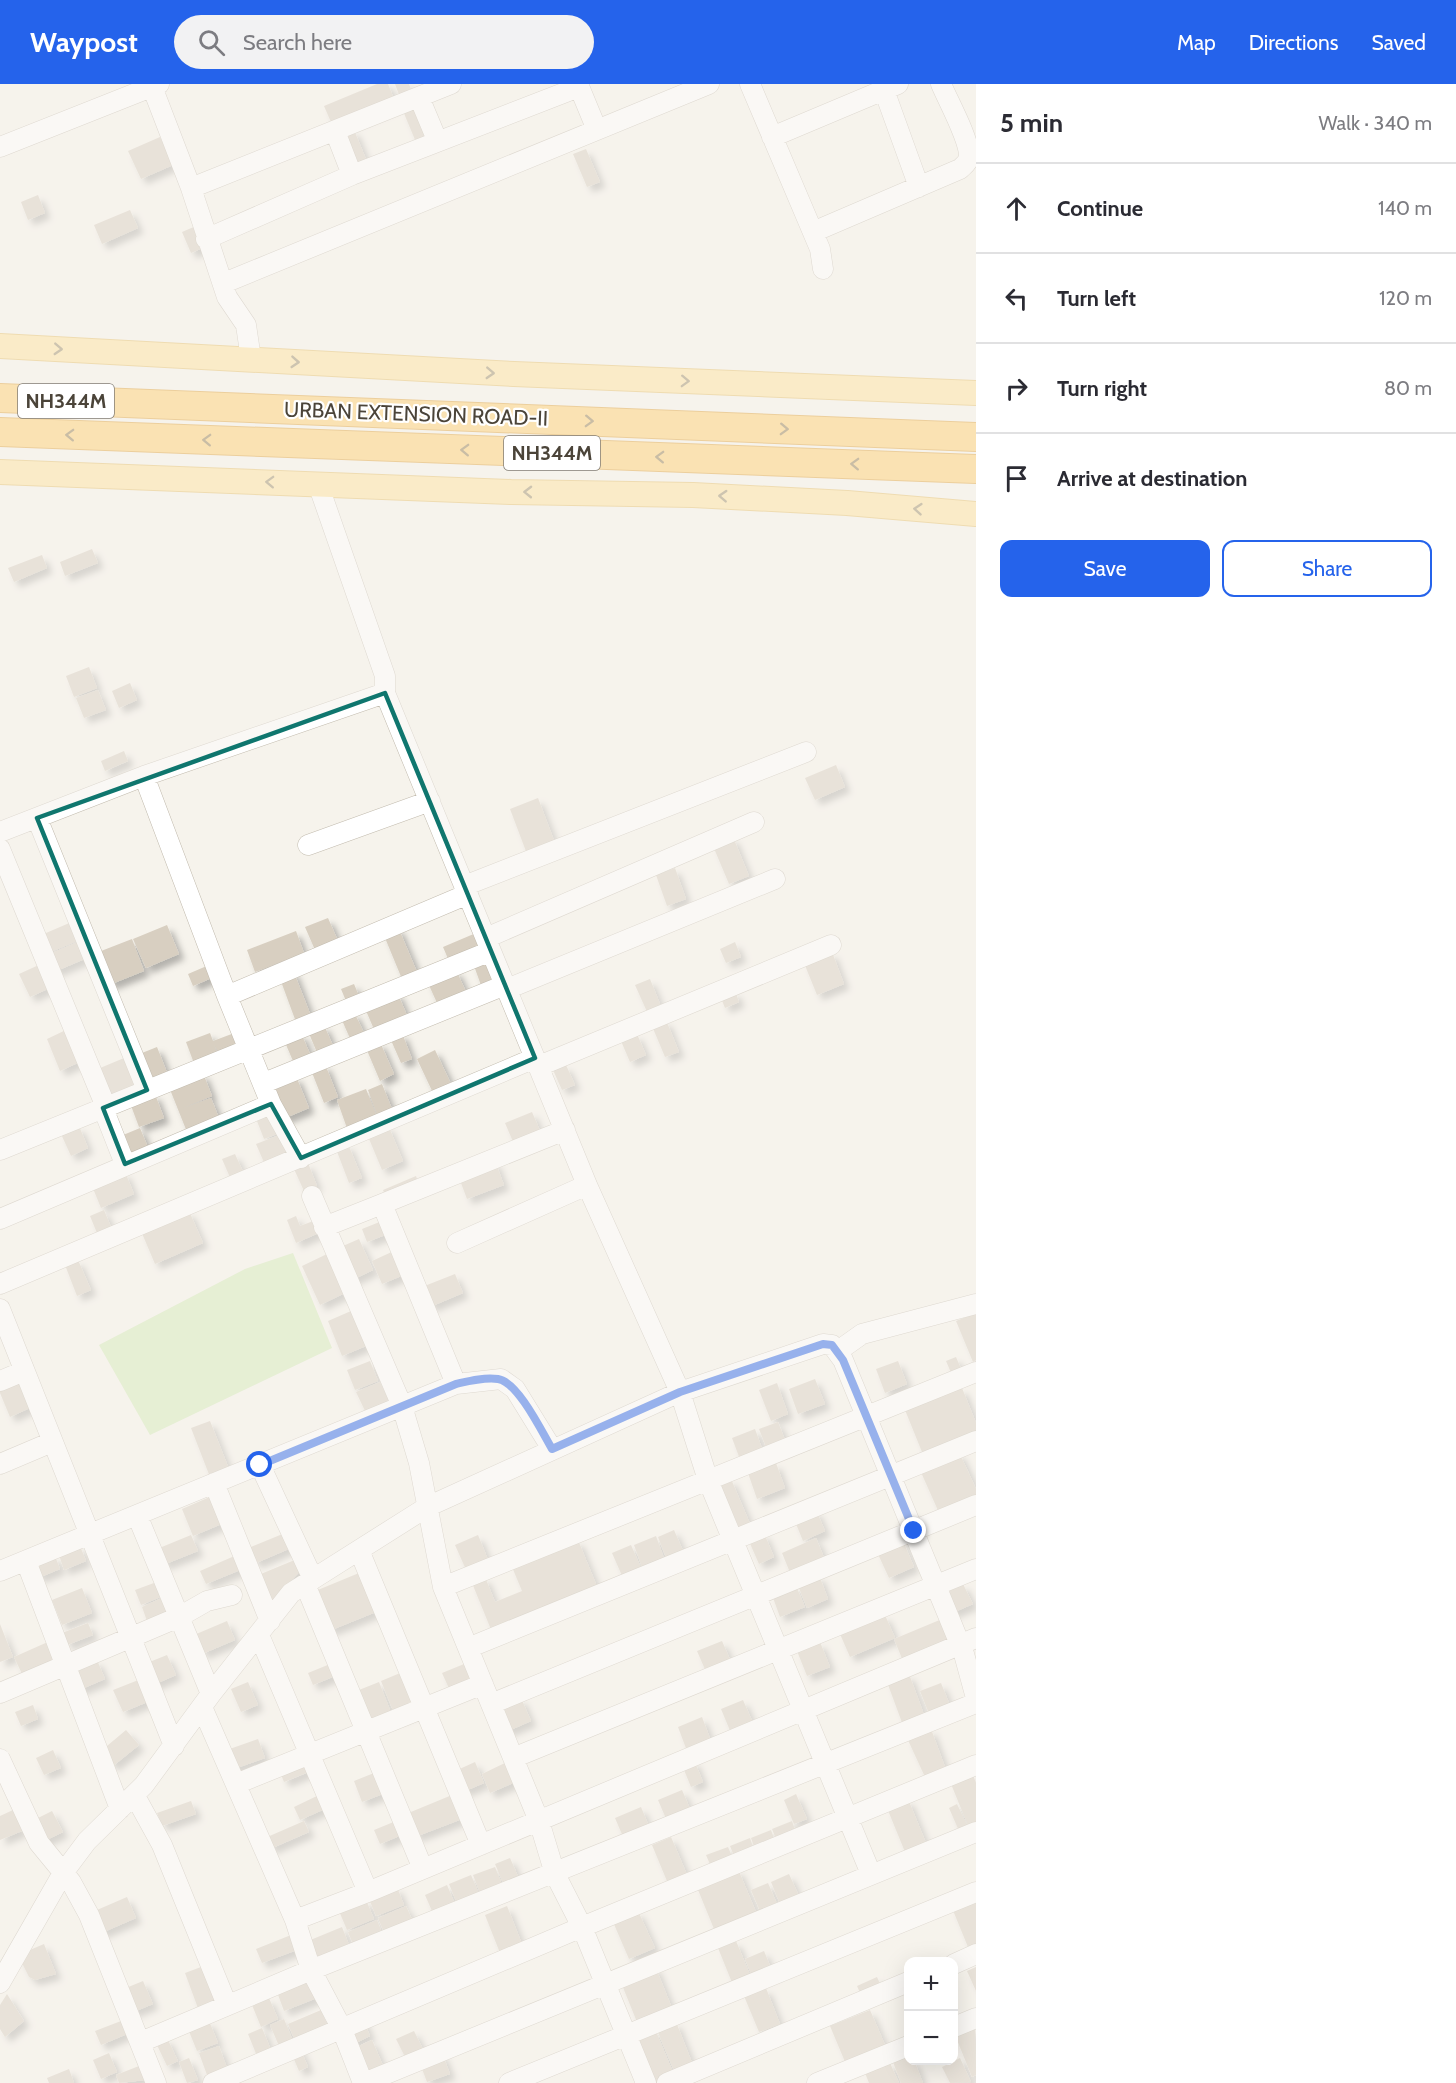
<!DOCTYPE html>
<meta charset="utf-8">
<style>
:root{--surface:#fff;--page:#f2f2f3;--text:#2b2b33;--muted:#7c7c81;--line:#e1e1e2;--accent:#2563eb}
body{margin:0;font-family:Cabin,sans-serif;background:var(--page);color:var(--text)}
.controls{position:absolute;right:18px;bottom:18px;display:grid;overflow:hidden;border-radius:12px;box-shadow:0 6px 24px #0002}
.controls button{width:54px;height:54px;display:grid;place-items:center;padding:0;border:0;border-bottom:2px solid var(--line);background:var(--surface);color:var(--text);font:30px sans-serif}
.stop{position:absolute;width:18px;height:18px;margin:-14px;border:4px solid #2563eb;border-radius:50%;background:#fff}
.stop.end{background:#2563eb;border-color:#fff;box-shadow:0 2px 6px #0008}
.list{margin:0;padding:0;list-style:none}
h2{display:flex;justify-content:space-between;align-items:center;height:78px;margin:0;padding:0 24px;font-size:26px}
h2 small{font-size:20px;font-weight:400;color:var(--muted)}
.list li{display:grid;grid-template-columns:39px 1fr auto;gap:18px;align-items:center;box-sizing:border-box;height:90px;padding:0 24px;border-top:2px solid var(--line)}
.list b{display:block;font-size:22px;white-space:nowrap}
.list em{font-size:20px;font-style:normal;color:var(--muted)}
.actions{display:flex;gap:12px;padding:18px 24px}
.actions a{flex:1;padding:14px 0;border:2px solid var(--accent);border-radius:12px;text-align:center;font-size:21px;color:var(--accent)}
.actions .main{background:var(--accent);color:#fff}
.icon{flex:none;width:33px;height:33px;fill:none;stroke:currentColor;stroke-width:2;stroke-linecap:round;stroke-linejoin:round}
.map{position:relative;flex:none;width:976px;height:1999px;overflow:hidden}
header{display:flex;align-items:center;gap:36px;box-sizing:border-box;height:84px;padding:0 30px;background:var(--accent);color:#fff}
header strong{font-size:28px}
nav{display:flex;gap:33px;margin-inline-start:auto;font-size:21px}
.search{width:420px;height:54px;background:var(--page);display:flex;align-items:center;gap:15px;box-sizing:border-box;padding:0 21px;border-radius:33px;color:var(--muted);font-size:22px}
main{display:flex}
aside{flex:1;background:var(--surface)}
.map>svg:first-child{display:block}
.green{fill:#d2eab5}
.building{fill:#d8cfc1;filter:url(#shadow)}
.lines{fill:none;stroke-linecap:round;stroke-linejoin:round}
.minor-casing{stroke:#c2bbae;stroke-width:21}
.major-casing{stroke:#e6c16a;stroke-width:26}
.highway-casing{stroke:#e0a43c;stroke-width:30}
.minor{stroke:#fff;stroke-width:20}
.major{stroke:#ffe39c;stroke-width:24}
.highway{stroke:#ffcf6e;stroke-width:28}
.oneway{stroke:#9c8c66}
.oneway2{stroke:#937c4e}
.route{stroke:#2563eb;stroke-width:8}
.marked{fill:none;stroke:#0f766e;stroke-width:4.5;stroke-linejoin:round}
.labels{text-anchor:middle;stroke-width:4.5;stroke-linejoin:round;paint-order:stroke}
.shield{fill:#fff;stroke:#817c74;stroke-width:1.5}
.shield-label{font-size:20px;font-weight:bold;fill:#4b4439}
.street-label{font-size:21px;fill:#4b4439;stroke:#fff}
</style>
<header>
<strong>Waypost</strong>
<div class="search"><svg class="icon" aria-label="search" viewBox="0 0 24 24"><circle cx="10" cy="10" r="6"/><path d="M15 15l6 6"/></svg>Search here</div>
<nav><a>Map</a><a>Directions</a><a>Saved</a></nav>
</header>
<main>
<div class="map">
<svg width="976" height="1999" viewBox="0 0 976 1999">
<defs>
<filter id="shadow"><feDropShadow dx="5.5" dy="5.5" stdDeviation="3" flood-color="#0004"/></filter>
</defs>
<rect width="100%" height="100%" fill="#f6f3ec"/>
<path class="green" d="M293,1169L332,1264L150,1351L99,1261L245,1185Z"/>
<path class="building" d="M377,0H388L396,20L334,45L324,22Z
M395,0H409L413,11L401,16Z
M419,21L433,57L418,63L403,27Z
M354,46L368,80L352,86L339,52Z
M160,53L173,81L141,95L128,67Z
M586,65L600,98L587,103L573,70Z
M38,111L45,129L28,136L21,118Z
M130,126L138,144L102,160L94,141Z
M196,142L205,163L191,169L182,148Z
M92,465L98,479L65,492L60,478Z
M42,471L47,484L14,498L8,484Z
M89,583L97,604L74,613L66,592Z
M130,599L137,616L119,624L112,607Z
M98,606L106,626L84,634L76,614Z
M124,667L128,677L105,687L101,677Z
M836,681L845,703L815,716L805,694Z
M538,714L555,759L527,770L510,725Z
M733,753L749,792L729,800L713,762Z
M675,784L686,815L667,822L656,791Z
M328,834L338,857L315,866L305,843Z
M74,837L82,855L46,870L39,852Z
M167,841L179,870L146,884L133,855Z
M398,843L417,888L402,895L383,849Z
M296,847L304,869L255,888L247,866Z
M476,849L482,863L449,877L443,863Z
M132,855L144,887L109,901L96,869Z
M80,857L87,874L54,888L47,871Z
M735,858L741,873L726,879L720,865Z
M832,868L844,900L817,911L804,879Z
M489,873L498,898L482,904L473,879Z
M41,880L52,903L30,913L19,890Z
M209,881L214,893L193,902L188,890Z
M293,886L311,932L296,938L279,892Z
M456,886L467,910L438,921L427,897Z
M650,895L662,925L648,930L635,901Z
M354,900L359,912L346,917L341,905Z
M735,907L739,918L725,924L721,914Z
M397,908L409,936L376,950L364,922Z
M354,928L366,953L352,959L341,934Z
M666,936L679,968L665,973L652,942Z
M324,941L334,964L318,971L308,947Z
M68,945L82,977L60,987L47,955Z
M237,948L242,960L219,969L214,961L219,973L195,982L186,958L210,949L213,957Z
M301,949L310,970L293,977L284,956Z
M402,949L412,975L401,979L390,954Z
M637,950L646,971L630,978L621,957Z
M380,958L394,990L380,997L366,964Z
M157,963L168,991L149,999L137,971Z
M435,966L452,1002L434,1011L417,975Z
M124,974L138,1004L106,1017L93,987Z
M325,980L338,1013L324,1019L311,986Z
M566,981L575,1001L562,1006L553,986Z
M203,989L212,1012L183,1024L211,1014L219,1034L187,1048L169,1003Z
M296,992L309,1024L283,1035L270,1003Z
M382,1000L394,1030L379,1036L368,1006Z
M366,1005L378,1035L348,1047L337,1016Z
M155,1010L164,1034L139,1043L130,1019Z
M267,1027L277,1050L264,1055L255,1032Z
M532,1028L541,1049L514,1060L505,1039Z
M388,1041L403,1077L382,1086L367,1050Z
M79,1042L88,1064L71,1072L61,1050Z
M140,1044L149,1066L125,1076L116,1054Z
M282,1050L291,1072L266,1083L256,1060Z
M348,1060L362,1094L349,1099L336,1065Z
M235,1070L245,1092L232,1098L222,1075Z
M495,1077L504,1101L467,1115L458,1091Z
M308,1079L317,1102L304,1107L294,1085Z
M125,1088L134,1110L101,1124L92,1102Z
M416,1092L419,1101L386,1114L383,1106Z
M104,1126L113,1148L99,1154L90,1132Z
M189,1127L203,1159L155,1180L141,1147Z
M296,1132L300,1142L316,1136L321,1148L296,1159L287,1136Z
M387,1135L393,1148L367,1158L362,1145Z
M359,1155L373,1186L350,1197L336,1165Z
M396,1166L406,1190L382,1200L372,1177Z
M327,1170L345,1209L320,1221L302,1182Z
M78,1176L91,1206L77,1212L65,1181Z
M455,1190L463,1209L430,1223L422,1203Z
M351,1227L366,1262L342,1272L328,1237Z
M976,1229V1276L973,1278L956,1237Z
M956,1273L962,1287L952,1291L946,1277Z
M370,1277L378,1297L355,1306L347,1286Z
M898,1277L907,1300L885,1309L876,1285Z
M19,1292L32,1323L10,1333L0,1309V1300Z
M815,1295L825,1320L798,1330L789,1305Z
M380,1298L390,1320L367,1331L356,1308Z
M777,1299L788,1330L771,1337L759,1306Z
M962,1304L976,1339V1346L922,1368L905,1326Z
M210,1337L229,1385L210,1393L191,1344Z
M778,1338L787,1361L768,1368L759,1345Z
M755,1345L764,1370L741,1378L732,1354Z
M959,1368L976,1405V1415L940,1431L920,1386Z
M776,1379L785,1404L757,1415L748,1389Z
M731,1395L751,1442L740,1446L720,1400Z
M212,1412L224,1439L193,1452L182,1425Z
M816,1426L825,1447L803,1457L794,1435Z
M674,1446L684,1469L667,1476L658,1453Z
M285,1449L291,1464L256,1479L246,1465Z
M764,1449L774,1473L759,1480L748,1455Z
M191,1451L198,1467L163,1481L157,1465Z
M478,1451L489,1478L467,1488L455,1461Z
M656,1452L665,1477L643,1486L634,1461Z
M816,1454L825,1476L791,1491L782,1469Z
M578,1456L598,1505L492,1548L472,1499L485,1493L495,1518L522,1507L512,1483Z
M903,1457L914,1483L889,1494L877,1468Z
M631,1461L642,1486L623,1494L612,1469Z
M80,1462L86,1477L64,1486L59,1471Z
M239,1470L245,1484L206,1500L200,1487Z
M55,1472L60,1485L38,1494L32,1482Z
M297,1475L302,1485L270,1519L256,1492Z
M359,1489L376,1528L329,1547L313,1508Z
M819,1491L828,1515L807,1524L797,1499Z
M162,1496L168,1510L141,1521L135,1506Z
M963,1500L973,1520L950,1530L941,1510Z
M796,1502L805,1523L780,1533L772,1511Z
M82,1504L92,1529L62,1541L52,1516Z
M166,1512L172,1527L147,1537L142,1523Z
M885,1531L895,1554L850,1573L840,1550Z
M942,1535L951,1556L903,1577L894,1555Z
M227,1537L235,1556L202,1570L194,1551Z
M88,1539L93,1551L67,1561L62,1549Z
M0,1540L13,1573L0,1578Z
M50,1557L59,1579L24,1594L14,1573Z
M722,1557L732,1580L707,1590L697,1567Z
M820,1558L830,1583L807,1592L797,1567Z
M167,1571L176,1591L151,1602L142,1581Z
M97,1576L105,1595L77,1607L69,1588Z
M335,1578L340,1590L313,1601L308,1589Z
M469,1578L478,1600L452,1611L442,1589Z
M405,1587L419,1625L396,1634L381,1597Z
M909,1590L926,1636L904,1644L887,1598Z
M141,1595L150,1617L123,1628L113,1606Z
M248,1598L258,1621L241,1628L231,1605Z
M379,1598L392,1631L367,1641L354,1608Z
M941,1599L951,1624L930,1632L920,1607Z
M521,1614L531,1637L506,1648L496,1624Z
M743,1616L753,1639L731,1649L721,1625Z
M33,1621L38,1635L21,1642L15,1628Z
M702,1633L711,1657L687,1667L678,1643Z
M931,1645L945,1683L925,1693L907,1654Z
M126,1646L139,1661L113,1682L101,1667Z
M258,1655L265,1674L231,1686L224,1667Z
M53,1666L61,1684L44,1691L36,1674Z
M694,1676L703,1698L691,1703L682,1681Z
M307,1677L311,1687L284,1698L280,1688Z
M509,1677L518,1697L490,1709L482,1690Z
M475,1678L484,1699L463,1708L453,1688Z
M379,1687L388,1708L362,1718L354,1697Z
M973,1691L976,1699V1741L969,1744L951,1700Z
M682,1706L691,1727L667,1737L658,1716Z
M321,1710L327,1724L300,1736L294,1723Z
M796,1710L807,1735L794,1740L784,1716Z
M452,1711L462,1735L415,1753L406,1730Z
M908,1715L926,1759L905,1768L887,1724Z
M191,1717L196,1730L162,1742L157,1729Z
M957,1720L968,1743L959,1747L949,1724Z
M641,1723L650,1745L624,1755L615,1734Z
M13,1726L22,1747L0,1756V1732Z
M52,1727L63,1748L40,1759L30,1738Z
M304,1737L309,1748L270,1765L265,1754Z
M396,1737L402,1751L380,1760L374,1746Z
M792,1737L797,1752L778,1760L772,1745Z
M771,1746L776,1760L756,1768L751,1754Z
M671,1753L688,1793L669,1802L652,1761Z
M750,1754L755,1769L736,1777L730,1762Z
M728,1763L734,1777L712,1785L706,1771Z
M510,1774L521,1799L506,1806L495,1780Z
M495,1783L504,1805L482,1814L473,1791Z
M738,1785L756,1828L714,1845L696,1801Z
M789,1790L799,1812L780,1820L771,1798Z
M471,1791L481,1814L459,1824L449,1800Z
M768,1799L777,1820L760,1827L751,1806Z
M447,1801L457,1825L435,1834L425,1811Z
M397,1803L404,1821L376,1832L369,1815Z
M127,1813L136,1834L99,1850L90,1829Z
M976,1814V1865L970,1868L952,1824Z
M366,1816L374,1835L347,1846L339,1827Z
M406,1822L414,1840L386,1853L378,1834Z
M507,1822L522,1860L500,1869L485,1831Z
M638,1827L655,1864L629,1875L613,1838Z
M377,1836L384,1854L355,1865L348,1848Z
M342,1843L351,1866L319,1879L308,1857Z
M291,1851L297,1866L262,1879L256,1865Z
M736,1857L753,1898L735,1906L718,1864Z
M44,1860L56,1890L35,1896L29,1893L18,1871Z
M764,1867L773,1889L754,1897L745,1875Z
M209,1880L223,1918L199,1927L185,1889Z
M655,1882L674,1929L639,1943L620,1896Z
M976,1883V1907L967,1887Z
M877,1893L882,1904L862,1913L857,1902Z
M310,1895L317,1914L284,1927L277,1908Z
M143,1897L153,1920L131,1929L121,1906Z
M766,1904L780,1940L759,1948L744,1912Z
M7,1910L24,1937L5,1953L0,1945V1921Z
M269,1914L278,1935L261,1943L252,1921Z
M321,1926L327,1940L294,1954L288,1940Z
M870,1926L888,1968L848,1985L830,1942Z
M284,1935L293,1957L279,1962L270,1941Z
M363,1935L370,1952L350,1962L342,1944Z
M121,1937L127,1950L101,1961L95,1947Z
M209,1937L218,1959L197,1967L188,1945Z
M676,1938L693,1981L675,1989L657,1946Z
M975,1942L976,1991L972,1993L955,1951Z
M262,1944L271,1966L257,1972L248,1950Z
M655,1945L675,1993L660,1999H647L629,1956Z
M414,1947L424,1967L406,1975L396,1955Z
M167,1954L178,1977L167,1982L156,1959Z
M372,1956L384,1984L364,1992L352,1965Z
M219,1962L227,1984L207,1991L199,1969Z
M299,1962L308,1983L299,1987L290,1966Z
M109,1969L117,1988L101,1995L93,1976Z
M442,1969L450,1990L427,1998L419,1977Z
M908,1972V1976H914L923,1999H901L893,1978Z
M189,1974L198,1996L187,1999L179,1978Z
M960,1974L971,1998L950,1999L942,1983Z
M890,1979L899,1999H869L865,1989Z
M139,1982L145,1996L119,1999L116,1991Z
M69,1985L74,1999H49L47,1994Z"/>
<g class="lines">
<g class="minor-casing">
<path id="minor" d="M151,0L191,104L227,213L246,241L251,275
M578,0L597,46
M750,0L820,165L823,185
M884,6L919,103
M419,13L437,56
M335,47L352,91
M772,53L898,0
M0,63L159,0
M191,104L451,0
M813,148L960,85C964,81 968,79 969,73C970,56 948,17 941,0
M206,155L352,91L579,3
M224,199L709,0
M318,400L385,592V609L587,1101L680,1308L708,1396L871,1790
M144,692L227,912L271,1020L301,1074
M37,734L147,1006
M0,748L144,692L385,609
M308,761L430,717
M0,765L106,1023
M464,802L806,668
M486,854L754,738
M507,905L775,795
M227,912L468,810
M539,982L831,861
M264,999L505,901
M103,1024L125,1080
M0,1066L491,867
M312,1112L402,1322L419,1379L443,1503L539,1737L555,1790L582,1843L646,1999
M0,1135L271,1020
M324,1143L382,1120
M457,1159L587,1101
M0,1200L535,974
M0,1225L174,1662
M838,1267L862,1250L976,1220
M0,1297L24,1287
M456,1300L501,1295L515,1305L552,1365
M0,1380L52,1358
M260,1381L313,1495
M214,1399L270,1537
M137,1431L211,1610
M359,1466L481,1761
M26,1477L120,1725
M0,1487L456,1300L382,1120L565,1046
M305,1500L423,1785
M443,1503L976,1288
M259,1551L368,1808
M468,1564L976,1357
M0,1609L179,1533L207,1517L232,1511
M491,1620L976,1421
M202,1623L295,1836L311,1886L341,1943L363,1999
M513,1674L976,1485
M0,1675L39,1759L71,1798L89,1831L156,1999
M236,1700L483,1600
M135,1712L162,1761L227,1921
M295,1836L368,1808L976,1554
M954,1880L976,1870
M0,1899L63,1789L87,1757L144,1701L211,1610L291,1509L427,1423L680,1308L823,1260L832,1261L843,1276L964,1570L976,1614
M954,1943L976,1934
M141,1958L311,1886L976,1619
M213,1999L582,1843L976,1681
M364,1999L976,1748
M509,1999L976,1808
M667,1999L908,1898
M817,1999L908,1962"/>
</g>
<g class="major-casing">
<path id="major" d="M0,262L514,290L976,309
M0,388L511,408L693,411L847,419L976,430"/>
</g>
<g class="highway-casing">
<path id="highway" d="M0,314L976,353
M0,348L976,385"/>
</g>
<use href="#minor" class="minor"/>
<use href="#major" class="major"/>
<use href="#highway" class="highway"/>
</g>
<defs><path id="oneway-chevron" d="M-2-3.5L2.5 0L-2 3.5" fill="none" stroke-width="1.6" stroke-linecap="round" stroke-linejoin="round" transform="scale(1.5)"/></defs>
<g class="oneway">
<use href="#oneway-chevron" transform="translate(58 265) rotate(3)"/>
<use href="#oneway-chevron" transform="translate(295 278) rotate(4)"/>
<use href="#oneway-chevron" transform="translate(490 289) rotate(3)"/>
<use href="#oneway-chevron" transform="translate(685 297) rotate(2)"/>
<use href="#oneway-chevron" transform="translate(270 398) rotate(-178)"/>
<use href="#oneway-chevron" transform="translate(528 408) rotate(-179)"/>
<use href="#oneway-chevron" transform="translate(723 412) rotate(-177)"/>
<use href="#oneway-chevron" transform="translate(918 425) rotate(-175)"/>
</g>
<g class="oneway2">
<use href="#oneway-chevron" transform="translate(589 337) rotate(2)"/>
<use href="#oneway-chevron" transform="translate(784 345) rotate(2)"/>
<use href="#oneway-chevron" transform="translate(70 351) rotate(-178)"/>
<use href="#oneway-chevron" transform="translate(207 356) rotate(-178)"/>
<use href="#oneway-chevron" transform="translate(465 366) rotate(-178)"/>
<use href="#oneway-chevron" transform="translate(660 373) rotate(-178)"/>
<use href="#oneway-chevron" transform="translate(855 380) rotate(-178)"/>
</g>
<g class="lines">
<path class="route" d="M260,1381L456,1300C469,1297 484,1293 498,1295C518,1298 542,1348 552,1365L680,1308L823,1260L832,1261L843,1276L914,1447"/>
</g>
<path d="M0 0H976V1999H0ZM385,609L535,974L301,1074L271,1020L125,1080L103,1024L147,1006L37,734Z" fill="#f6f3ec" fill-opacity=".55" fill-rule="evenodd"/>
<path class="marked" d="M385,609L535,974L301,1074L271,1020L125,1080L103,1024L147,1006L37,734Z"/>
<g class="labels">
<g class="shield">
<rect x="18" y="300" width="96" height="34" rx="4.5"/>
<rect x="504" y="352" width="96" height="34" rx="4.5"/>
</g>
<g class="shield-label">
<text x="66" y="324">NH344M</text>
<text x="552" y="376">NH344M</text>
</g>
<g class="street-label">
<text transform="translate(416 330) rotate(2)" y="7">URBAN EXTENSION ROAD-II</text>
</g>
</g>
</svg>
<div class="controls">
<button>+</button>
<button>−</button>
</div>
<div class="stop" style="left:260px;top:1381px"></div>
<div class="stop end" style="left:914px;top:1447px"></div>
</div>
<aside>
<h2>5 min<small>Walk · 340 m</small></h2>
<ul class="list">
<li><svg class="icon" aria-label="ahead" viewBox="0 0 24 24"><path d="M12 20V5M6 11l6-6 6 6"/></svg><div><b>Continue</b></div><em>140 m</em></li>
<li><svg class="icon" aria-label="left" viewBox="0 0 24 24"><path d="M17 20v-9H6M10 6l-5 5 5 5"/></svg><div><b>Turn left</b></div><em>120 m</em></li>
<li><svg class="icon" aria-label="right" viewBox="0 0 24 24"><path d="M7 20v-9h11M14 6l5 5-5 5"/></svg><div><b>Turn right</b></div><em>80 m</em></li>
<li><svg class="icon" aria-label="arrive" viewBox="0 0 24 24"><path d="M6 21V4h12l-3 4 3 4H6"/></svg><div><b>Arrive at destination</b></div></li>
</ul>
<div class="actions"><a class="main">Save</a><a>Share</a></div>
</aside>
</main>
